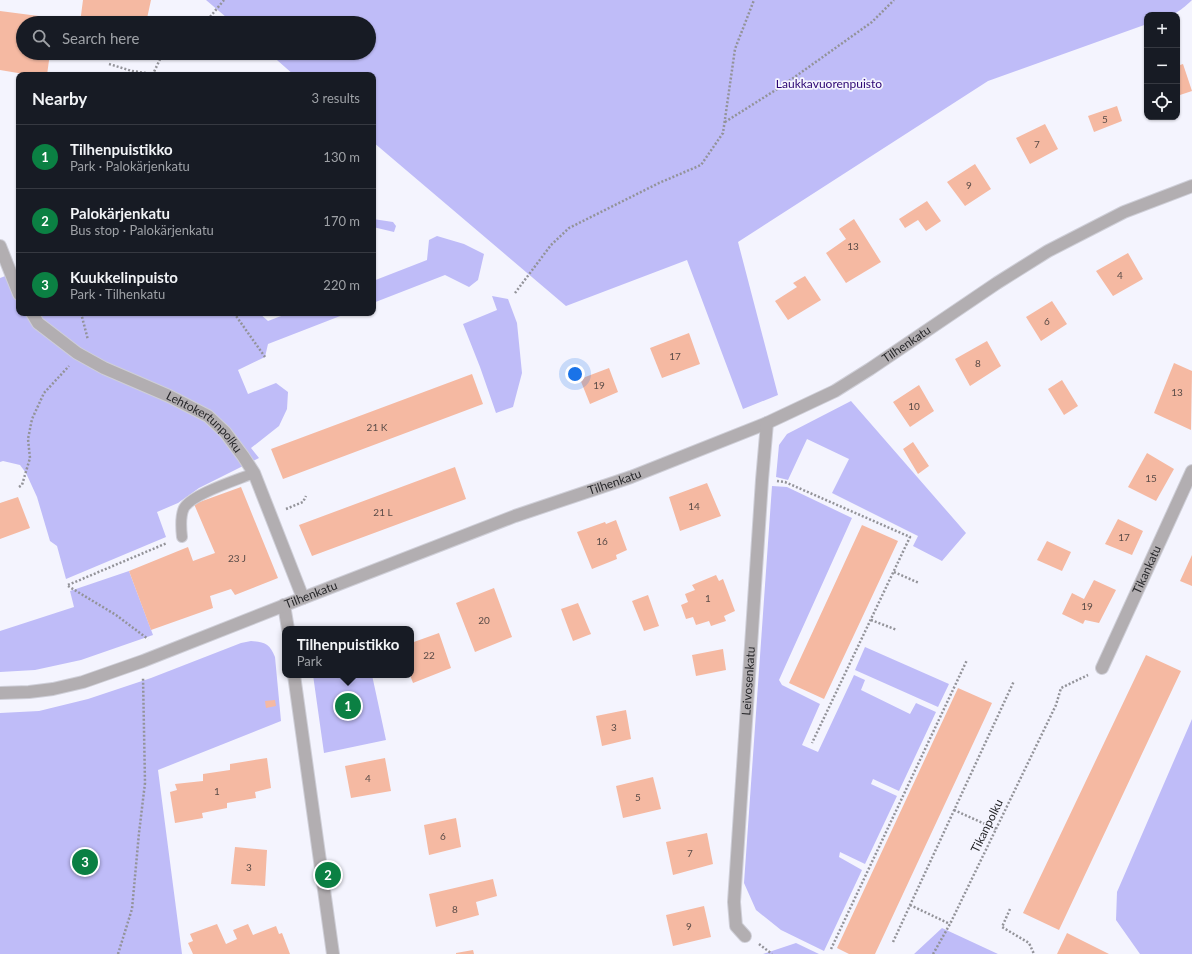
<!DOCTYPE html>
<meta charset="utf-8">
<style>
:root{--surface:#171b24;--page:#242831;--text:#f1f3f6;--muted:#9ea1a6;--line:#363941;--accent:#0b8043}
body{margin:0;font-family:Lato,sans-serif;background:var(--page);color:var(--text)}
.controls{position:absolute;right:12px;top:12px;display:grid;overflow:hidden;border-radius:8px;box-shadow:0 1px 3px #0004}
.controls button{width:36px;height:36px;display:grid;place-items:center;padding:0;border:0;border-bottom:1px solid var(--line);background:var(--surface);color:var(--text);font:20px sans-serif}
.you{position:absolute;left:575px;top:374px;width:14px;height:14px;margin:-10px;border:3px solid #fff;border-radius:50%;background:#1a73e8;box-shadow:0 0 0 6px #1a73e833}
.badge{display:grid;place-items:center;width:26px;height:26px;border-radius:50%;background:var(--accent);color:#fff;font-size:13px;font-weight:700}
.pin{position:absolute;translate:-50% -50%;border:2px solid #fff;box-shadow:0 1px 4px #0006}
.popup{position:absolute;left:282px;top:626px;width:132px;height:52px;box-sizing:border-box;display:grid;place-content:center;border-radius:8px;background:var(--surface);filter:drop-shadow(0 1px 3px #0005);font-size:13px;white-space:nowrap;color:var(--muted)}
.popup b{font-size:15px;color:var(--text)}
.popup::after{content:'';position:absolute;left:50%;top:100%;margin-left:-8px;border:8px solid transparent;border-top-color:var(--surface)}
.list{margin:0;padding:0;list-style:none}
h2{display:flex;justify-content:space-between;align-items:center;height:52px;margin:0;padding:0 16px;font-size:17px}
h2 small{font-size:13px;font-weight:400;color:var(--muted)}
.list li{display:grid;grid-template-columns:26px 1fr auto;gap:12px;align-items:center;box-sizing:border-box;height:64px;padding:0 16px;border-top:1px solid var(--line)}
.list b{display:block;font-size:15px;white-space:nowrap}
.list p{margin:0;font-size:13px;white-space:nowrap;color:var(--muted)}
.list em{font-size:13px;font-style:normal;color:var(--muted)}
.icon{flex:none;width:22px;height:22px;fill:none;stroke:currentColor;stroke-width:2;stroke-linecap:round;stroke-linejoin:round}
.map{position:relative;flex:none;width:1192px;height:954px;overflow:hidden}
.search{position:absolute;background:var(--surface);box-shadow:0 1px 3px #0004;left:16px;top:16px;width:360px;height:44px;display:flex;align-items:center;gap:10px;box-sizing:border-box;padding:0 14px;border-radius:22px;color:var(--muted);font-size:15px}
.panel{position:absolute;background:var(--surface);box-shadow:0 1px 3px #0004;left:16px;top:72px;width:360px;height:244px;border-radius:8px}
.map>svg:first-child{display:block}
.green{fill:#bfbcf8}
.building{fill:#f5b9a2}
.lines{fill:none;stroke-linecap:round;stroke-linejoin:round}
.service-casing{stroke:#cfcfd8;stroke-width:12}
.minor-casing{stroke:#cfcfd8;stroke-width:14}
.path{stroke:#939399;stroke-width:2.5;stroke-dasharray:2 2;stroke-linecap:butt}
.service{stroke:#b2aeb1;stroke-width:10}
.minor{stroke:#b2aeb1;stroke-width:12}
.labels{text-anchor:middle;stroke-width:3.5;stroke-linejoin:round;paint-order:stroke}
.number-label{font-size:10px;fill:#5a4c48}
.park-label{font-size:12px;fill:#2b0572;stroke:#f4f4fe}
.street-label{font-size:12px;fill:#27272a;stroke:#f4f4fe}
</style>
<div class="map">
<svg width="1192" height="954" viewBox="0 0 1192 954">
<rect width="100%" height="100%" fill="#f4f4fe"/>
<path class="green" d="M206,0H1192C1173,18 1172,15 1147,15V24L988,81L738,242L778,395L743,409L687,260L566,306L373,142V75H294L269,53H369V23H233Z
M373,219L393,222L396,226L394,232L373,227Z
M437,236L464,244L484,254L478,280L469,287L445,275L373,303V281L427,260L429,240Z
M19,271V313H259L268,321L289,313H348L268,344L265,357L238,370L248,394L276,383L288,392L287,409L279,426L251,448L259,458L199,488L178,503L157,512L166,537L66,579L57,546L50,541L37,497L26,473L20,465L3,461L0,462V278Z
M492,296L508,299L517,323L522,373L513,407L496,413L480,367L463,324L497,310Z
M851,401L966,533L942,561L913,546L918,536L832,493L849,459L807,439L788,480L776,477L779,445L787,434Z
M772,486L787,487L852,518L779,680L782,685L820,704L802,745L818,752L854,675L865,680L861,690L910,714L916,703L936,712L899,791L873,779L871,784L897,796L865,864L840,852L839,857L862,870L824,951L781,930L756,910L744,883Z
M129,571L153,635L81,660L35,670L0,672V631L74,607L70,591Z
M251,641C265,642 270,644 275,657L281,721L158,770L182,954H0V713L39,711L88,699L151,678L241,643Z
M865,647L949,684L938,707L855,670Z
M313,675H372L386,740L324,753Z
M1192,719V954H1140L1116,920L1117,892Z
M942,928L998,954H914Z
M796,943L819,954H763Z"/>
<path class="building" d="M83,0H151L146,23H80Z
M0,11L54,18L53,23H23V53H50L47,75H30L0,70Z
M1183,64L1192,91L1177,96V66Z
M1117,106L1122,121L1094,132L1088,116Z
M1045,124L1058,149L1030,164L1016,138Z
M975,164L991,189L965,206L947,182Z
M927,201L941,221L926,231L918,220L905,228L899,219Z
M854,219L881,262L846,283L826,253L846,239L839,229Z
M1128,253L1143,279L1113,296L1096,271Z
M805,276L821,300L788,320L775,301L797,287L793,283Z
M1052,301L1067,324L1041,341L1026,317Z
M689,333L700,364L662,378L650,348Z
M987,341L1001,366L970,386L955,359Z
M1174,363L1192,371L1191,430L1154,413Z
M609,368L618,392L590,404L580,379Z
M472,374L483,404L283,479L271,449Z
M1062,380L1078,406L1064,415L1048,389Z
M919,385L934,411L910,427L893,402Z
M913,442L929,466L918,474L903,449Z
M1147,453L1174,469L1156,501L1128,487Z
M455,467L466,499L312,556L299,525Z
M707,483L721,516L680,531L669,497Z
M241,487L278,578L235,595L231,589L210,596L213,608L151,630L129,571L188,547L193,561L215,553L194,504Z
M18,497L30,528L0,539V503Z
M1118,519L1143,531L1132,555L1105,544Z
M616,520L627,550L616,555L617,559L592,569L577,532L605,522L606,524Z
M862,525L898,541L824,699L789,683Z
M1047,541L1071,552L1062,571L1037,560Z
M1192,555V586L1180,581Z
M716,575L719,581L723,579L735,611L724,616L726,621L711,626L709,621L696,625L693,617L686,619L681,605L688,602L685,594L695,590L692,585Z
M1094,580L1116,590L1099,623L1085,620L1083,624L1062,614L1072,593L1084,599Z
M494,588L512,637L475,652L456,603Z
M648,595L659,626L644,631L632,601Z
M578,603L591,634L573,641L561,609Z
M439,633L451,668L413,683L410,675L411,643Z
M723,649L726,670L696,676L692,655Z
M1146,655L1181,671L1059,930L1023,913Z
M958,688L992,703L875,954H849L837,948Z
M275,700L276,706L266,708L265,701Z
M626,710L631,739L602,746L596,716Z
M267,758L271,788L255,792L256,798L227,803V808L202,813L203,818L175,823L170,792L177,790L175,784L203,781V774L230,770V764Z
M385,758L391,791L351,798L345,766Z
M653,777L661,809L623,818L616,786Z
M456,818L461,847L429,855L424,825Z
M707,833L713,864L673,875L666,842Z
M235,847L267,850L265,886L231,884Z
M493,879L497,896L476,902L479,915L436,927L429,894Z
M704,906L711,937L673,946L666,915Z
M217,924L226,944L237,939L233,930L248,924L253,935L276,926L279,934L282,933L290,954H193L188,943L193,941L190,934Z
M1067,933L1109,954H1057Z
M473,950L474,954H456V953Z"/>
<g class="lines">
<g class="service-casing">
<path id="service" d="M182,537C181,528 180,516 184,508C192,494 237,480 254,473"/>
</g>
<g class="minor-casing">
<g id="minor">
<path d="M0,246L19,294"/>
<path id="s1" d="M32,313L38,323L77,353L104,368L169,396L208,416L225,432L243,456L254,473L303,598"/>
<path d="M284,605L288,629"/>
<path id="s2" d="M1102,668L1192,471"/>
<path d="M294,675L333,954"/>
<path id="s3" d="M0,693L29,692L53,689L83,682L143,661L303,598L515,516L631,477L767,423L835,391L870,369L997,283L1048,251L1124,212L1192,186"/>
<path id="s4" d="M745,936L736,926L734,902L762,480L767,423"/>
</g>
</g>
<path class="path" d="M205,23L224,0
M109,64L132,71L153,74L162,55L165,53
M725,122L782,86L872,22L894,0
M515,293L551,245L569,228L659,183L701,165L723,133L735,49L754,0
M81,313L88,340
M234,313L265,357
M777,481L785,482L910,537L812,743
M19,487L22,485L30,458L28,439L32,419L44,393L69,366
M286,509L303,502L306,496
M894,572L919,583
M68,585L167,543
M68,586L116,615L148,639
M871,620L897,630
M954,810L996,829
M910,905L950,924
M1010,909L1002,927L1029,943L1034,954
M893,942L1014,681
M759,944L772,954
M831,949L967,660
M118,954L132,909L139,833L145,783L143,677
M933,954L950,924L1056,705L1061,688L1088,675"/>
<use href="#service" class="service"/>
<use href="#minor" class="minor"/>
</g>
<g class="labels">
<g class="number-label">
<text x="1105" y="123">5</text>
<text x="1037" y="148">7</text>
<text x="969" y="189">9</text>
<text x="853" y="250">13</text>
<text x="1120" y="279">4</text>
<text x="1047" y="325">6</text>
<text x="675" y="360">17</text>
<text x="978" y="367">8</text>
<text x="599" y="389">19</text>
<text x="1177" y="396">13</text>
<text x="914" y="410">10</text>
<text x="377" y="431">21 K</text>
<text x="1151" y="482">15</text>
<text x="694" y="510">14</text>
<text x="383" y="516">21 L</text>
<text x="1124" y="541">17</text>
<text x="602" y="545">16</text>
<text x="237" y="562">23 J</text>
<text x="708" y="602">1</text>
<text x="1087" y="610">19</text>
<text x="484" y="624">20</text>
<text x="429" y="659">22</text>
<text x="614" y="731">3</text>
<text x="368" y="782">4</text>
<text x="217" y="795">1</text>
<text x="638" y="801">5</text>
<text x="443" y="840">6</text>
<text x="690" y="857">7</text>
<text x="249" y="871">3</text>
<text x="455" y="913">8</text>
<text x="689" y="930">9</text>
</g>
<g class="park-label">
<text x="829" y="88">Laukkavuorenpuisto</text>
</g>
<g class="street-label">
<text dy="4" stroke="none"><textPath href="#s3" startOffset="976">Tilhenkatu</textPath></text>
<text dy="4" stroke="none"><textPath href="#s1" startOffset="207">Lehtokertunpolku</textPath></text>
<text dy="4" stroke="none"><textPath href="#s3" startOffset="652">Tilhenkatu</textPath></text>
<text dy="4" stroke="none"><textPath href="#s2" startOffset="108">Tikankatu</textPath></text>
<text dy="4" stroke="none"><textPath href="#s3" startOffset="328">Tilhenkatu</textPath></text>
<text dy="4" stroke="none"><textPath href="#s4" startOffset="259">Leivosenkatu</textPath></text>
<text transform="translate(987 826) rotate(-64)" y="4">Tikanpolku</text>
</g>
</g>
</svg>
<div class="controls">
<button>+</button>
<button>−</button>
<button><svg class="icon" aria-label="locate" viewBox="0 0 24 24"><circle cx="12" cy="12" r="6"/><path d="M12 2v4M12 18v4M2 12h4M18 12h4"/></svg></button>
</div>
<div class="you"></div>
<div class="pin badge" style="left:348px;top:706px">1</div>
<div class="popup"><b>Tilhenpuistikko</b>Park</div>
<div class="pin badge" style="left:328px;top:875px">2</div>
<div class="pin badge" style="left:85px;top:862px">3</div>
<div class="search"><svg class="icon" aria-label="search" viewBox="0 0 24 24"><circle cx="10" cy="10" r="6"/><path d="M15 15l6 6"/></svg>Search here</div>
<section class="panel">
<h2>Nearby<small>3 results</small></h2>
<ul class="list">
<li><span class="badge">1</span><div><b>Tilhenpuistikko</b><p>Park · Palokärjenkatu</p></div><em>130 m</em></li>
<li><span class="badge">2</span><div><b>Palokärjenkatu</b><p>Bus stop · Palokärjenkatu</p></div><em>170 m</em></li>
<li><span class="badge">3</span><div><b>Kuukkelinpuisto</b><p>Park · Tilhenkatu</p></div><em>220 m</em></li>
</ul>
</section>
</div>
